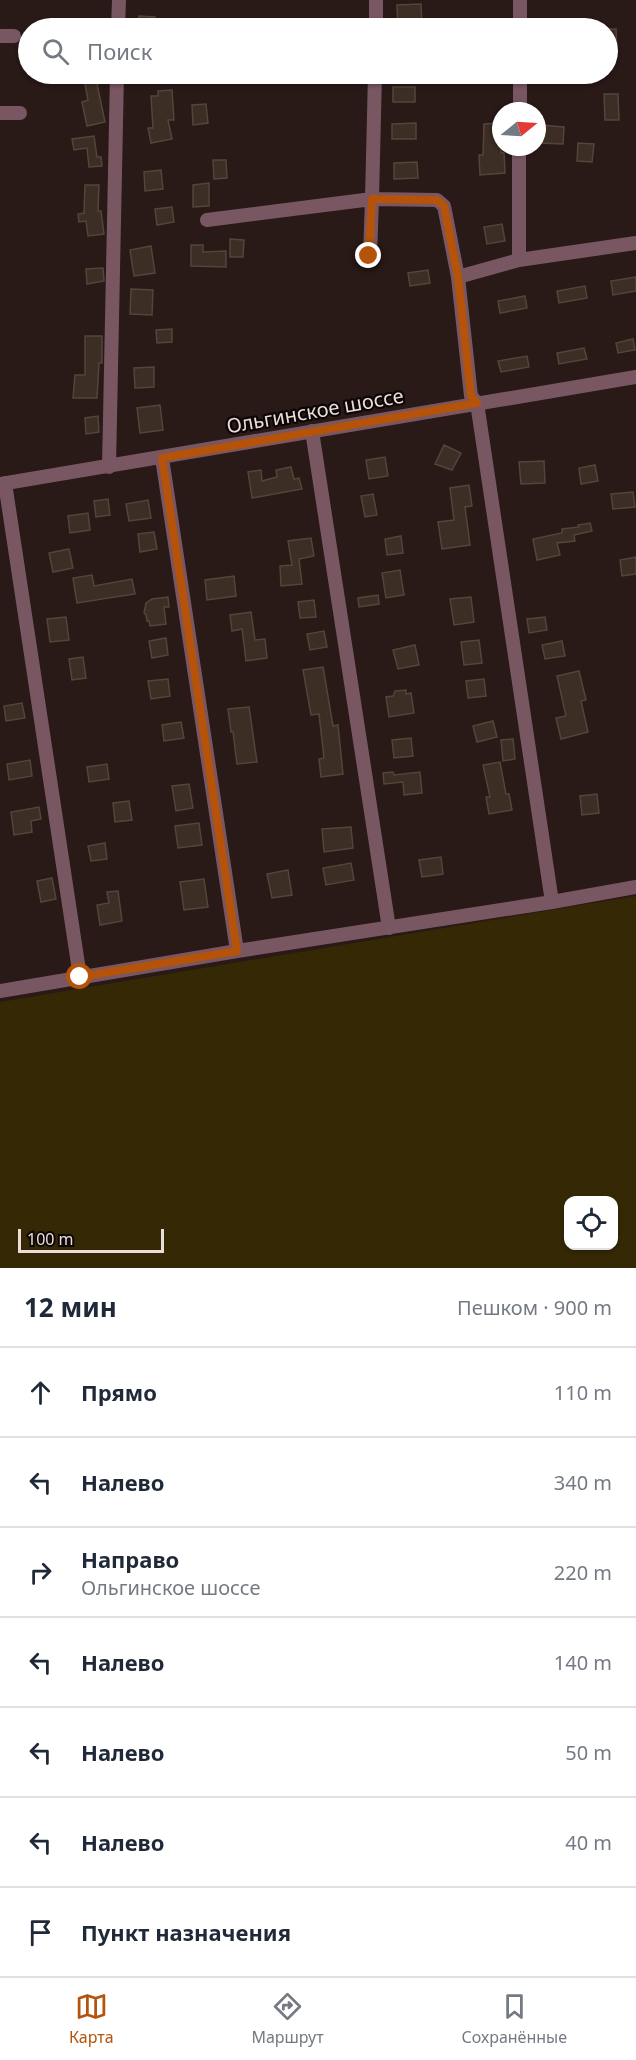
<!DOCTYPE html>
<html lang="ru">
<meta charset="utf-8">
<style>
:root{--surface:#fff;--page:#f2f2f3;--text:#1f2937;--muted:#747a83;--line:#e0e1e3;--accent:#b45309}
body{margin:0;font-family:"Noto Sans",sans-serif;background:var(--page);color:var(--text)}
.controls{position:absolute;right:18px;bottom:18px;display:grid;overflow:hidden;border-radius:12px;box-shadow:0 2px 4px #0004}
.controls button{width:54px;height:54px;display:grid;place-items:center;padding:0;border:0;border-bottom:2px solid var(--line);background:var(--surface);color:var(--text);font:30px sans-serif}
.compass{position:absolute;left:492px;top:102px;width:54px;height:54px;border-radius:50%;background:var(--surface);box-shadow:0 2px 4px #0004;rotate:72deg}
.scale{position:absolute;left:18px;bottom:15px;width:146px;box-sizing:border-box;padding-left:6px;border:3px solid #eadedc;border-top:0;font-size:16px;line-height:21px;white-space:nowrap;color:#eadedc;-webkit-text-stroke:4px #0c0605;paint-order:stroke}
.stop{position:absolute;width:18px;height:18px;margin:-14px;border:4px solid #b45309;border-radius:50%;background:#fff}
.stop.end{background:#b45309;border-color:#fff;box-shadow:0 2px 6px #0008}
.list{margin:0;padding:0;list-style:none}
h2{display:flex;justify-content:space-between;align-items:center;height:78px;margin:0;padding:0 24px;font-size:26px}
h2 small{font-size:20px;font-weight:400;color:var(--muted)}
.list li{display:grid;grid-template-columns:39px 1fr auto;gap:18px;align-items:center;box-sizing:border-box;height:90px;padding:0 24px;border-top:2px solid var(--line)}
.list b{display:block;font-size:22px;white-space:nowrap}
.list p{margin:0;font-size:20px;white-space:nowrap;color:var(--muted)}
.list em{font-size:20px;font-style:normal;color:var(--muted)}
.icon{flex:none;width:33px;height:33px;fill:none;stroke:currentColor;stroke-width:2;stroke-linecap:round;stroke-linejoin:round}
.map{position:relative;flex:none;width:636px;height:1268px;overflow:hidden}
.search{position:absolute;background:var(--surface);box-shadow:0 2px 4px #0004;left:18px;right:18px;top:18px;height:66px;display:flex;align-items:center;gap:15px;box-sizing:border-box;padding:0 21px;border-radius:33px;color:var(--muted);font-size:22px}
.sheet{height:708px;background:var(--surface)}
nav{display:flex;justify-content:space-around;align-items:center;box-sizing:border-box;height:84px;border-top:2px solid var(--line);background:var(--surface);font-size:16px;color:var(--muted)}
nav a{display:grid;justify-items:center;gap:3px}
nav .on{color:var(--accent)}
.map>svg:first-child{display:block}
.green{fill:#352805;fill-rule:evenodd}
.building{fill:#3c2e24;stroke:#54453b;stroke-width:1.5}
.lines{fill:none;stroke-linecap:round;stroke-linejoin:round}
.minor{stroke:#795762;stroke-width:14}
.route{stroke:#b45309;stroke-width:8}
.labels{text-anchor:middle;stroke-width:4.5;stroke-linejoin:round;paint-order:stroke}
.street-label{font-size:20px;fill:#eadedc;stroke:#0c0605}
</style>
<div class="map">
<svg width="636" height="1268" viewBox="0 0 636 1268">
<rect width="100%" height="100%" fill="#291917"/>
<path class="green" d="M636,896V1268H0V1002ZM568,1200H614V1246H568Z"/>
<path class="building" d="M421,4L422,28H398L397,5Z
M139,16L155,17L154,28H138Z
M608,29H616L617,50H608Z
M83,74H101L102,83L97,84L105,122L87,126L82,102L88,100Z
M393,87H415V102H393Z
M172,90L174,120H168L172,139L151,143L148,128H153L151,96H158V91Z
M604,94H618L619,120H605Z
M206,104L208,123L193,125L192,105Z
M416,123V139H392V124Z
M501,123V153L504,152L505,173L480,175L479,155H483L484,124Z
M540,125L564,127L563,144L539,143Z
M94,136L97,157H101L102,166L89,167L87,148L74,150L72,139Z
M578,143L594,144L592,162L577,161Z
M213,160H226L227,178L214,179Z
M417,162L418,178L394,179V163Z
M161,170L163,189L145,191L144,172Z
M209,183V206L193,207V185Z
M85,185H99L98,211H101L104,234L88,236L86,221L79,222L78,214L84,213Z
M172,207L174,222L157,225L155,209Z
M502,224L505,241L487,244L484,227Z
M230,239L244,240L243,257H230Z
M191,245H203V252L226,251V267L191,266Z
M151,246L155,273L134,276L130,250Z
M103,268L104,281L87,284L86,269Z
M428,270L430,283L410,286L408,273Z
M636,277V291L613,295L611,281Z
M585,286L587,298L559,303L557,291Z
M131,289L153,290L152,315L130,314Z
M525,296L527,308L500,313L498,301Z
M172,329V342L157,343L156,330Z
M85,336H102V363H99L97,398H73L75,375H85Z
M633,339L635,350L618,353L616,343Z
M584,348L587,359L559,364L557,353Z
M527,356L529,367L501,372L498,361Z
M154,367V387L135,388L134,368Z
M160,405L163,430L140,433L137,408Z
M98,416L99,432L86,434L85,418Z
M444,445L461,453L452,470L435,464Z
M385,457L388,476L369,479L366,460Z
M544,461L545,483L521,484L519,462Z
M595,465L598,481L581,484L579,468Z
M291,467L294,479L299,478L302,489L252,498L248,472L261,470L262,481L277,477L276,470Z
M469,485L472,506L465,507L470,545L442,549L438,522L454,520L450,488Z
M633,492L635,507L613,509L611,494Z
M373,494L377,515L365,517L361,496Z
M108,499L110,515L96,517L94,501Z
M148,500L151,518L129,521L126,504Z
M88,513L90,530L70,533L68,516Z
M590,523L592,531L574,535L575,541L557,543L560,555L537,560L533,539L562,533V529L579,527L578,525Z
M154,532L157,549L140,552L138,534Z
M401,536L403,553L387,555L385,539Z
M311,538L314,556L299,559L302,584L281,586L280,566L292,565L288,541Z
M69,549L73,568L53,572L49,553Z
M636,557V574L622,576L620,560Z
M400,570L404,595L386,598L382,573Z
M92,575L94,586L132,579L135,594L77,603L73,578Z
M234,576L236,596L207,600L205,580Z
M378,595L379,604L359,607L358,598Z
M168,597L169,607H164L166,624L150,626L149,621H147L146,615L144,613L146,603L152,599Z
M471,597L474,622L454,625L450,599Z
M314,600L316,617L300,618L298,602Z
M251,612L255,640L265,639L267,658L246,661L242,629L232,631L230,615Z
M66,617L69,640L50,642L47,619Z
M545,617L547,630L529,633L527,619Z
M324,631L327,647L310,650L307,634Z
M166,638L168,655L152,658L149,641Z
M479,640L482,663L464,665L461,642Z
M562,641L565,656L545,659L542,645Z
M415,645L419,665L398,669L393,650Z
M83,657L86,678L72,680L69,659Z
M323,667L333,726L338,725L343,774L321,777L319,759L324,758L319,714L311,715L303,670Z
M579,671L586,700L581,701L588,732L561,739L556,718L566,716L557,676Z
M168,679L170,696L151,699L148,681Z
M484,679L486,696L468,698L466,681Z
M406,690V694L411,693L414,713L389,717L386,697L393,696L395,691Z
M22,703L25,718L6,721L4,706Z
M249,707L257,762L237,764L233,732H231L228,709Z
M493,721L497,737L477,742L473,726Z
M181,722L184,738L164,741L162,725Z
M411,738L413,756L394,758L392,740Z
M513,739L515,759L503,761L501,740Z
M30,760L32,776L9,780L7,764Z
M500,762L506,794H509L512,810L489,814L486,797H490L483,765Z
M107,764L109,779L89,782L87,767Z
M393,772L394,775L420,772L422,793L404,795L403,782L384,784L383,773Z
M189,784L193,808L176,811L172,786Z
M597,794L599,813L582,815L580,796Z
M129,801L132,820L115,822L113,803Z
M39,807L41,819L31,821L32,832L14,835L11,812Z
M199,823L202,845L178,848L175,826Z
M351,827L353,848L324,852L322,829Z
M105,843L107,859L91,861L88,846Z
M441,857L443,874L422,877L419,860Z
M351,863L354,880L326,885L323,868Z
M288,870L292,895L272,898L267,874Z
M52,878L56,899L41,902L37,881Z
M204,879L208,907L184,910L180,882Z
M118,891L122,921L100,925L97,905L109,903L107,892Z"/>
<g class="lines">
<path class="minor" d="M118,28L119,0
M376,28V0
M520,28V0
M0,36H14
M375,74L372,199L437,200L444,206L458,277L471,396L477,403L552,902
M520,111V74
M0,113H20
M207,220L372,199L370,256
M519,260V147
M458,277L519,260L636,243
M312,431L389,928
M162,458L237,951
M109,467L117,74
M5,483L80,977
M0,484L636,377
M0,991L237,951L552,902L636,887"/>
</g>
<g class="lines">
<path class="route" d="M80,977L237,951L162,458L477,403L471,396L458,277L444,206L437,200L372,199L369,256"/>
</g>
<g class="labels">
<g class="street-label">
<text transform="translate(315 411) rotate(-10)" y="7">Ольгинское шоссе</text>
</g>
</g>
</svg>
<div class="controls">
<button><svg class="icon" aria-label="locate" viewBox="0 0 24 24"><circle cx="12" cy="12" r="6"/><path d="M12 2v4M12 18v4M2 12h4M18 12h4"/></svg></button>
</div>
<svg class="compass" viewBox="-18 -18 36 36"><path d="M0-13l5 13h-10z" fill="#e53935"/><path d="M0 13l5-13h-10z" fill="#747a83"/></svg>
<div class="scale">100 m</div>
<div class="stop" style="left:80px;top:977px"></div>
<div class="stop end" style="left:369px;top:256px"></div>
<div class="search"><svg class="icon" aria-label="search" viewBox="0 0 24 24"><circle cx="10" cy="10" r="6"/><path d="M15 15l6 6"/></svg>Поиск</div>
</div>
<section class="sheet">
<h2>12 мин<small>Пешком · 900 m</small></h2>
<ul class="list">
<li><svg class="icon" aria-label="ahead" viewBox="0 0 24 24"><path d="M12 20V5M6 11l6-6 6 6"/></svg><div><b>Прямо</b></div><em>110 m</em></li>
<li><svg class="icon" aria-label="left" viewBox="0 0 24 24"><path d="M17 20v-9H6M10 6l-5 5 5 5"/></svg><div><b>Налево</b></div><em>340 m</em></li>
<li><svg class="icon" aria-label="right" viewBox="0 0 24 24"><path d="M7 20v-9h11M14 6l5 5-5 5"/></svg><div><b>Направо</b><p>Ольгинское шоссе</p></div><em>220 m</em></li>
<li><svg class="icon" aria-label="left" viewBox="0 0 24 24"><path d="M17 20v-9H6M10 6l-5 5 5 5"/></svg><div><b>Налево</b></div><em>140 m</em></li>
<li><svg class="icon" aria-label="left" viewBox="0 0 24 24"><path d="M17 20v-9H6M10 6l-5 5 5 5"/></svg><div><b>Налево</b></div><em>50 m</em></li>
<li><svg class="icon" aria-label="left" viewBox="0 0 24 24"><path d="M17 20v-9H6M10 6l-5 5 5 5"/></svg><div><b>Налево</b></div><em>40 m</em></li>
<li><svg class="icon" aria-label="arrive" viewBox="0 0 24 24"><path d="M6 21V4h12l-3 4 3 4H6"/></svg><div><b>Пункт назначения</b></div></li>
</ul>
</section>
<nav>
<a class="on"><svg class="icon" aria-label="map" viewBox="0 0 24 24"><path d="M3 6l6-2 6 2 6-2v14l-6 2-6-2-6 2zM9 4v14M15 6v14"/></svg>Карта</a>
<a><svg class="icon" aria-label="directions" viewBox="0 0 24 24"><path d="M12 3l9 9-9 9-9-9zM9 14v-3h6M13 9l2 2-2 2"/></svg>Маршрут</a>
<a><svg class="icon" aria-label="saved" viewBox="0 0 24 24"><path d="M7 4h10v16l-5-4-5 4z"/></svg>Сохранённые</a>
</nav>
